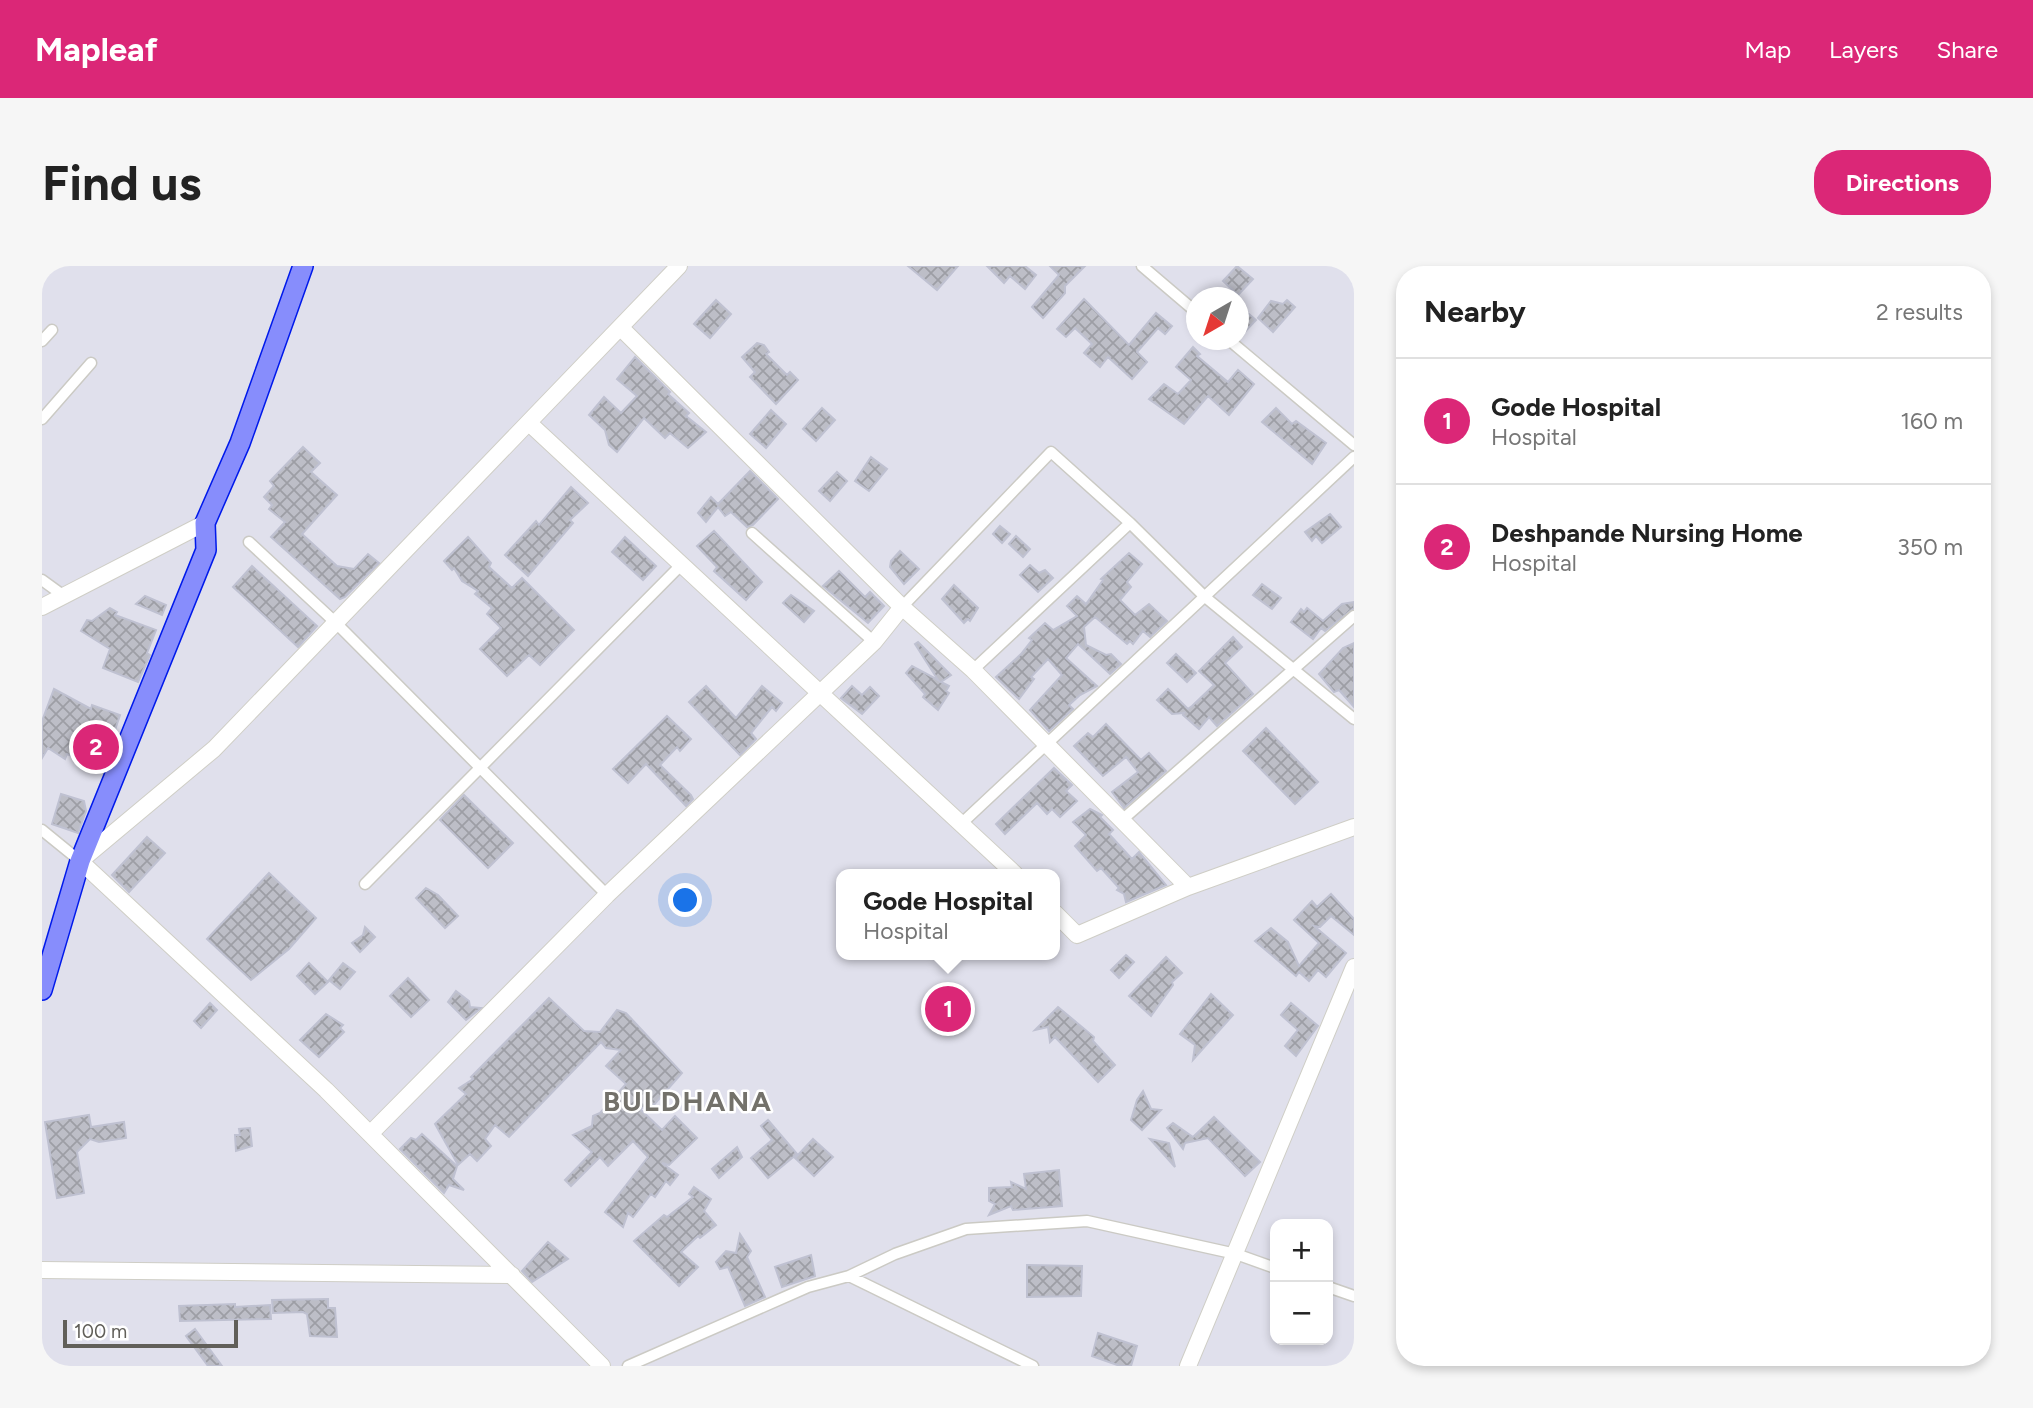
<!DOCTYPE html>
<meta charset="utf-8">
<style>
:root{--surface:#fff;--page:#f6f6f6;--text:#222;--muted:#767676;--line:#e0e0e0;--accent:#db2777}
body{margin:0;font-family:Figtree,sans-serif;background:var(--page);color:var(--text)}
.controls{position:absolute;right:21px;bottom:21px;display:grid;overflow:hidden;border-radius:14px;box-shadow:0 4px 10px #0003}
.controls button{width:63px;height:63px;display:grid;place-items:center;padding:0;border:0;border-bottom:2px solid var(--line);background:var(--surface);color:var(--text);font:35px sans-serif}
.compass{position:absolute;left:1144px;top:21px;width:63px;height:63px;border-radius:50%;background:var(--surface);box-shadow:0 4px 10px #0003;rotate:219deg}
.scale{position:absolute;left:21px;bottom:18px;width:175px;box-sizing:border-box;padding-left:7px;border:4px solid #615f59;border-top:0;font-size:19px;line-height:24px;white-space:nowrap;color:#615f59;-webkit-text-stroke:5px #fff;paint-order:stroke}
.you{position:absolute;left:644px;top:635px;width:24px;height:24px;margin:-18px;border:5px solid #fff;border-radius:50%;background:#1a73e8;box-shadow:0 0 0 10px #1a73e833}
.badge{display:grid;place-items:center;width:46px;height:46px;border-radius:50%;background:var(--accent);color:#fff;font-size:23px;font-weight:700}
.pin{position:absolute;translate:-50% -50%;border:4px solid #fff;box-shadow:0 2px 7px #0006}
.popup{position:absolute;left:794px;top:603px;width:224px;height:91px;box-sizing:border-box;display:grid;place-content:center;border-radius:14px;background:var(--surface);filter:drop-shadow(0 2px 5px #0005);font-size:23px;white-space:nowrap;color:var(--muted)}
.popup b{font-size:26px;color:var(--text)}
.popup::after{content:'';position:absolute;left:50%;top:100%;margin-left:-14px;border:14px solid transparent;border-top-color:var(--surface)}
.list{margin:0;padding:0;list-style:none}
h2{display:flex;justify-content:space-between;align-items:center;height:91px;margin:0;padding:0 28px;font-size:30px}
h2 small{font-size:23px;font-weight:400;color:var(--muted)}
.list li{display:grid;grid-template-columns:46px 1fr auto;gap:21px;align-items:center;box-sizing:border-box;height:126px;padding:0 28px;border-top:2px solid var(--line)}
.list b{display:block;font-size:26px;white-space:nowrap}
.list p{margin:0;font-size:23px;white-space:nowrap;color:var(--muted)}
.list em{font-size:23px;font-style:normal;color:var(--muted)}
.map{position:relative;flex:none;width:1312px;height:1100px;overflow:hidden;border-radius:28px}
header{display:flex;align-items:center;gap:42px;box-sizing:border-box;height:98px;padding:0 35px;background:var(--accent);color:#fff}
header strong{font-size:33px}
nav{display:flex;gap:38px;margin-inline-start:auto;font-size:24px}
.intro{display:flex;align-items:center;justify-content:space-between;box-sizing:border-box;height:168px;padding:0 42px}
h1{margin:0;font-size:49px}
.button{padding:18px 32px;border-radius:28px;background:var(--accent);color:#fff;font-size:24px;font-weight:700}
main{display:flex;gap:42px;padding:0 42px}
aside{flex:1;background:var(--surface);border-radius:28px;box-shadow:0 4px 10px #0003}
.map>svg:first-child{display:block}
.building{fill:url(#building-cross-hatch);stroke:#bfc1d1;stroke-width:2}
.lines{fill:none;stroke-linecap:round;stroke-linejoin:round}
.street-casing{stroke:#cbcac4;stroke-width:13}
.secondary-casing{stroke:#cfcec6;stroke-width:18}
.highway-casing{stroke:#011aeb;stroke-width:22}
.street{stroke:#fff;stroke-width:10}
.secondary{stroke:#fff;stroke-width:16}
.highway{stroke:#878dfc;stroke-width:19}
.labels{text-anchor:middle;stroke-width:5;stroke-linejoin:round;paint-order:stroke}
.district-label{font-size:28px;font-weight:bold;letter-spacing:2px;fill:#73716a;stroke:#fff}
</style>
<header>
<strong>Mapleaf</strong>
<nav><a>Map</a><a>Layers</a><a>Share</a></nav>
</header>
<div class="intro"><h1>Find us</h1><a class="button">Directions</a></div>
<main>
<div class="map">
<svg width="1312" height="1100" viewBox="0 0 1312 1100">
<defs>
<pattern id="building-cross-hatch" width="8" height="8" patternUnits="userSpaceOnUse" patternTransform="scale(1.75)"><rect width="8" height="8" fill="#bdbec7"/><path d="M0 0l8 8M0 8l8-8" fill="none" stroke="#9d9ea5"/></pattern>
</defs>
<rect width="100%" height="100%" fill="#e0e0ec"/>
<path class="building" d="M866,0H916L895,24Z
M945,0H983L994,9L983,23L968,10L962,17Z
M1008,0H1043L1023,20V27L1001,52L990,41L1017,9Z
M1195,0L1211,13L1196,29L1181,15Z
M1042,33L1087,79L1114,47L1130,60L1123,68L1116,62L1095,86L1105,96L1090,113L1066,91L1058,101L1042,87L1050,78L1033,62L1024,71L1015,63Z
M674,34L689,48L668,72L652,58Z
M1245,34L1253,41L1231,66L1216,52L1229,35L1241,38Z
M1207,48L1214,54L1197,72L1196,59Z
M715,77L722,79L727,86L724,88L745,109L748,106L756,114L734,138L708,111L713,106L700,91Z
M1151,81L1158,88L1155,90L1186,116L1196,104L1212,118L1187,149L1166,130L1142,158L1107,133L1122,118L1136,128L1149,114L1134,101Z
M593,91L628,126L626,128L647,147L644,150L664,166L646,182L628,167L623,172L602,152L575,186L567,179L563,164L547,149L562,131L579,147L595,130L575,113Z
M780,142L793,154L774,175L761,163Z
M1234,142L1250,158L1254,155L1284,177L1270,198L1220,156Z
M729,144L744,158L724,182L708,168Z
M261,181L278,197L269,206L295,229L260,268L295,300L312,303L326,288L337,297L303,331L298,333L229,271L243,256L227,243L230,239L222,231L232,220L228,215Z
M829,191L845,203L827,225L813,215Z
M708,205L736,233L711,259L705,261L689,246L683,250L676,241L664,256L656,247L669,231L676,238Z
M795,206L805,215L788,235L777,225Z
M529,221L546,237L528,254L531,257L486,310L463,289L494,255L497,259Z
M1288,248L1299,261L1280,277L1274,270L1270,275L1263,266Z
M958,260L968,268L960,277L951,268Z
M672,265L720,316L704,334L672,305L675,301L655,280Z
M974,270L988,283L981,291L967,278Z
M426,271L449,297L447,301L470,322L480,312L532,364L498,399L487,389L465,410L438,383L459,362L445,348L450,342L433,328L436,325L420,315L412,302L410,304L402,295Z
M583,271L614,300L601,314L570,286Z
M858,285L877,303L862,318L848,301L849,295Z
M1087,287L1100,298L1085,316L1089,321L1078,334L1093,349L1107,338L1125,355L1108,371L1101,365L1091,378L1088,375L1085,378L1053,351L1042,361L1044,379L1064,389L1069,388L1079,398L1068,408L1036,378L1024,392L1055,420L1038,429L1027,439L1031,443L1007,465L988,444L1020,409L1006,393L989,411L992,413L977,433L954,411L979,388L990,374L987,372L1003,357L1011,364L1035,350L1025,340L1035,330L1044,338L1061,314L1059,313Z
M988,299L997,307L1003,304L1011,312L996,326L978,309Z
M210,300L275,360L256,381L191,321Z
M797,305L823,331L828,326L842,340L826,357L781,320Z
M1220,318L1239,332L1230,343L1211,329Z
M912,319L936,342L928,355L926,353L922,357L900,333Z
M749,329L772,345L762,356L741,337Z
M103,330L124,339L120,349L94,338Z
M1312,336V342L1283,365L1279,362L1271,373L1249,356L1259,343L1262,346L1265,342L1281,355L1300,338Z
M68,342L75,346L73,349L114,364L105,387L108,389L96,416L61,402L68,383L39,365L45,354L50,355Z
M1191,371L1200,381L1183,397L1211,428L1175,460L1167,451L1157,463L1141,449L1142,447L1130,448L1115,434L1126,423L1146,443L1150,440L1172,419L1157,405Z
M876,376L909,409L899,416L907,420L904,425L907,427L896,444L881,431L883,428L864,407L870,400L896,414L873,378Z
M1312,377V441L1297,424L1292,426L1277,408L1301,382Z
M1134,388L1154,407L1145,416L1125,397Z
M664,420L694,452L720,420L740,437L734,445L730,441L709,467L714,473L698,489L647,436Z
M810,420L820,429L828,421L837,430L820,448L799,432Z
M12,423L49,443L50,439L78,449L71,470L75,471L62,503L25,488L23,493L6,482L0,492V455Z
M625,450L649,473L638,485L635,481L618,499L649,529L651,533L644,540L604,498L586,517L571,503Z
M1064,458L1099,494L1107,487L1124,505L1082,542L1070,526L1096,506L1084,491L1061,510L1032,480L1046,467L1051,471Z
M1224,462L1276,516L1253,538L1201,485Z
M1012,502L1030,519L1024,525L1035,535L1018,551L1010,543L1005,548L995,537L963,568L954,558Z
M19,528L42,535L44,545L36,567L10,558Z
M422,529L471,577L446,602L398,554Z
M1048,543L1060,549L1058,551L1071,564L1067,568L1090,593L1097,586L1124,619L1084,636L1082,628L1075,624L1077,622L1059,602L1055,605L1033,580L1044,569L1031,556Z
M105,571L123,587L87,626L70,609Z
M227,607L274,652L247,683L209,714L165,673Z
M384,622L396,629L416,650L403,662L374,632Z
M1289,628L1312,653V669L1289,650L1278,661L1272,660L1304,687L1284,711L1276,704L1267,715L1257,706L1254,710L1213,675L1229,662L1246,676L1257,700L1277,677L1252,654L1270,635L1275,641Z
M323,661L333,671L318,686L310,677L321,669Z
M1084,689L1092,696L1077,712L1069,704Z
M1124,691L1140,707L1130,716L1131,719L1109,750L1087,730Z
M267,697L286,716L273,728L255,710Z
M301,697L313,706L298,723L287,714Z
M366,712L387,734L369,751L348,730Z
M414,725L427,735L428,741L439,742L424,754L406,736Z
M1169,728L1191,749L1151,794L1153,779L1138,768Z
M507,732L542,765L558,766L575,744L584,747L640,807L610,841L597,842L620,864L633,850L655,872L627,899L620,897L636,909L628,919L624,915L613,931L609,928L591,951L586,947L581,961L563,946L606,891L591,875L566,900L558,891L529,920L523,914L550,886L531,869L550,860L551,850L558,847L584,818L564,800L579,784L564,782L559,776L467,871L453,859L443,873L449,880L435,895L428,888L416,899L393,858L424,828L417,822L431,813L429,811Z
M168,737L175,744L159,762L152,755Z
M1249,737L1276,760L1254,790L1243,780L1256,764L1239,749Z
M1016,741L1052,771L1051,775L1073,799L1056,816L1013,771L1008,776L1006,761L993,764Z
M284,748L301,759L298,762L302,766L277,791L258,774Z
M1101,825L1109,843L1119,844L1100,864L1089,854L1095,834Z
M47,849L49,861L82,856L84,872L57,876L48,873L35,886L42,927L15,932L3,856Z
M1172,851L1218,896L1203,910L1166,872L1143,877L1141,883L1125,862L1131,857L1151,871Z
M726,854L755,888L726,912L709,892L730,874L719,860Z
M208,862L210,880L194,885L193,869H198L197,863Z
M380,868L415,900L411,913L422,924L407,919L402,927L358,883L369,872L374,874Z
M771,873L791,891L772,910L753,892Z
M1108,873L1127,877L1133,901Z
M695,881L700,891L677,912L670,903Z
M1017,904L1020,940L971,944L969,940L947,949L953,938L947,935V922L970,921L969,916L984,923L982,908Z
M652,921L669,933L662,945L674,959L658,972L656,970L639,986L656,1001L637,1020L592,975L622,949L625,951L651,931L647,928Z
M698,968L709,985L705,991L723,1031L703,1040L686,1001L678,1003L674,996L684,985L694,987Z
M506,976L526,993L490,1016L480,1005Z
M769,989L773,1010L740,1021L733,1001Z
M985,999L1040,1000L1039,1030L985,1031Z
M286,1033V1042H293L295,1071L268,1070L265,1048L261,1046L231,1047L230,1034Z
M193,1038V1041L228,1039L229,1053L138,1055L137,1040Z
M153,1063L180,1100H166L144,1070Z
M1056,1067L1095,1080L1089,1100H1078L1050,1090Z"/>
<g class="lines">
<g class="street-casing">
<path id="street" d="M1100,0L1154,46
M1187,74L1312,179
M0,75L10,64
M0,153L49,97
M1088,257L1163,331L1312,453
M710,267L832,376
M207,276L294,357L565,629
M0,314L22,330
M860,341L1009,186L1088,257L931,404
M1080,554L1312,350
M920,557L1312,191
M0,564L38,595
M323,618L641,297
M807,1010L853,988L924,963L1045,955L1194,988L1233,1002
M1286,1021L1312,1030
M586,1100L766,1021L807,1010L991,1100"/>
</g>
<g class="secondary-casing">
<path id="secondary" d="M579,62L860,341L931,404L1146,621L1312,561
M487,157L973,608
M0,341L163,257
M1013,647L1035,669L1146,621
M328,868L565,629L832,376L860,341
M0,1004L470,1009
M560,1100L284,824L38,595L172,483L637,0
M1146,1100L1312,701"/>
</g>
<g class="highway-casing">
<path id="highway" d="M0,724L38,595L164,284L163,257L198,177L261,0"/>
</g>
<use href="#street" class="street"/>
<use href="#secondary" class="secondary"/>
<use href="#highway" class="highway"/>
</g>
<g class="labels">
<g class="district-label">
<text x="646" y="845">BULDHANA</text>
</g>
</g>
</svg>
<div class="controls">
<button>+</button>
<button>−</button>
</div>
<svg class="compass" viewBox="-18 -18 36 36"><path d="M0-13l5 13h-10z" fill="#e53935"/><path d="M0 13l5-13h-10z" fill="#767676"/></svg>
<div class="scale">100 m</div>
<div class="you"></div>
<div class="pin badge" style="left:906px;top:743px">1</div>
<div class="popup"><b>Gode Hospital</b>Hospital</div>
<div class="pin badge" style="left:54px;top:481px">2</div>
</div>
<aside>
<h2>Nearby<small>2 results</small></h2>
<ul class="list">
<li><span class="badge">1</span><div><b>Gode Hospital</b><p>Hospital</p></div><em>160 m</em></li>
<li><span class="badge">2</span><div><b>Deshpande Nursing Home</b><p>Hospital</p></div><em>350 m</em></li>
</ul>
</aside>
</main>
